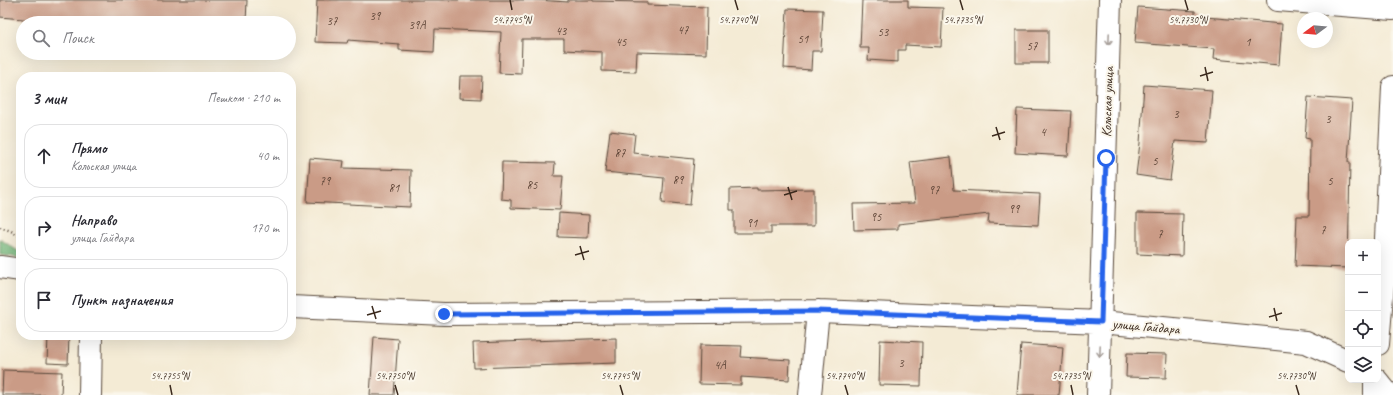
<!DOCTYPE html>
<html lang="ru">
<meta charset="utf-8">
<style>
:root{--surface:#fff;--page:#f2f2f3;--text:#2b2b33;--muted:#7c7c81;--line:#e1e1e2}
body{margin:0;font-family:Caveat,sans-serif;background:var(--page);color:var(--text)}
.controls{position:absolute;right:12px;bottom:12px;display:grid;overflow:hidden;border-radius:8px;box-shadow:0 4px 16px #0002}
.controls button{width:36px;height:36px;display:grid;place-items:center;padding:0;border:0;border-bottom:1px solid var(--line);background:var(--surface);color:var(--text);font:20px sans-serif}
.compass{position:absolute;left:1297px;top:12px;width:36px;height:36px;border-radius:50%;background:var(--surface);box-shadow:0 4px 16px #0002;rotate:254deg}
.stop{position:absolute;width:12px;height:12px;margin:-9px;border:3px solid #2563eb;border-radius:50%;background:#fff}
.stop.end{background:#2563eb;border-color:#fff;box-shadow:0 1px 4px #0008}
.list{margin:0;padding:0;list-style:none}
h2{display:flex;justify-content:space-between;align-items:center;height:52px;margin:0;padding:0 16px;font-size:17px}
h2 small{font-size:13px;font-weight:400;color:var(--muted)}
.list li{display:grid;grid-template-columns:26px 1fr auto;gap:12px;align-items:center;box-sizing:border-box;height:64px;margin:0 8px 8px;padding:0 8px;border:1px solid var(--line);border-radius:16px}
.list b{display:block;font-size:15px;white-space:nowrap}
.list p{margin:0;font-size:13px;white-space:nowrap;color:var(--muted)}
.list em{font-size:13px;font-style:normal;color:var(--muted)}
.icon{flex:none;width:22px;height:22px;fill:none;stroke:currentColor;stroke-width:2;stroke-linecap:round;stroke-linejoin:round}
.map{position:relative;flex:none;width:1393px;height:395px;overflow:hidden}
.search{position:absolute;background:var(--surface);box-shadow:0 4px 16px #0002;left:16px;top:16px;width:280px;height:44px;display:flex;align-items:center;gap:10px;box-sizing:border-box;padding:0 14px;border-radius:22px;color:var(--muted);font-size:15px}
.panel{position:absolute;background:var(--surface);box-shadow:0 4px 16px #0002;left:16px;top:72px;width:280px;height:268px;border-radius:16px}
.map>svg:first-child{display:block}
.forest{fill:#6db276;stroke:#546e4a}
.building{fill:#ca9b86}
.lines{fill:none;stroke-linecap:round;stroke-linejoin:round}
.service-casing{stroke:#574739;stroke-width:18}
.minor-casing{stroke:#574739;stroke-width:24}
.path{stroke:#574739;stroke-width:2.5;stroke-dasharray:1 3;stroke-linecap:butt}
.service{stroke:#fff;stroke-width:16}
.minor{stroke:#fff;stroke-width:22}
.oneway{stroke:#a79f9a}
.route{stroke:#2563eb;stroke-width:5}
.ticks{fill:none;stroke:#3b2a1e;stroke-width:1.5}
.labels{text-anchor:middle;stroke-width:4;stroke-linejoin:round;paint-order:stroke}
.number-label{font-size:12px;fill:#5f4638}
.street-label{font-size:14px;fill:#3b2a1e;stroke:#fbf7ec}
.ticks-label{font-size:10px;text-anchor:middle;fill:#3b2a1e;stroke:#fbf7ec;stroke-width:4;stroke-linejoin:round;paint-order:stroke}
</style>
<div class="map">
<svg width="1393" height="395" viewBox="0 0 1393 395">
<rect width="100%" height="100%" fill="#fbf7ec"/>
<filter id="ink" filterUnits="userSpaceOnUse"><feTurbulence type="fractalNoise" baseFrequency=".025" numOctaves="2"/><feDisplacementMap in="SourceGraphic" scale="8" xChannelSelector="R" yChannelSelector="G"/><feConvolveMatrix kernelMatrix="1 2 1 2 8 2 1 2 1" color-interpolation-filters="sRGB"/></filter>
<filter id="wash" filterUnits="userSpaceOnUse"><feTurbulence type="fractalNoise" baseFrequency=".012" numOctaves="4" result="noise"/><feDisplacementMap in="SourceGraphic" scale="16" xChannelSelector="R" yChannelSelector="G"/><feGaussianBlur stdDeviation="0.9" result="paint"/><feColorMatrix in="noise" values="0 0 0 0 0 0 0 0 0 0 0 0 0 0 0 0 0 1.4 0 .05"/><feComposite in="paint" operator="in"/></filter>
<g filter="url(#wash)">
<rect width="100%" height="100%" fill="#f4ebd5"/>
<path class="forest" d="M0,239L21,253V258L0,255Z"/>
<g id="blocks">
<path class="building" d="M0,0H247L246,23H68L0,17Z
M317,0H537L568,2V0H593V1L647,2V5L707,7L706,54L637,52L636,72L602,71V52L564,50V39H522L521,74L499,73L501,32L435,29L434,52L399,50V44L348,40L347,43L315,42Z
M862,0H908V7L943,8L941,47L905,45V50H898V62L868,60L869,48H860Z
M1138,7L1195,11V16L1282,24L1279,65L1213,59L1214,49L1135,43Z
M787,9L823,10L821,51H812L811,70L784,68Z
M1016,30H1048V63H1016Z
M460,76H482L481,99L459,98Z
M1144,85L1212,90L1208,143L1175,141L1170,180L1136,175L1140,143Z
M1308,97L1352,100L1348,162H1350L1348,268L1295,266L1297,216H1309L1310,139L1305,138Z
M1017,109L1071,111L1068,156L1015,153Z
M610,131L635,134L633,153L694,159L690,205L662,202L664,178L605,172Z
M951,157L954,190L1040,194L1038,225L988,223L989,214L898,224V229L854,230L853,204L915,203L910,162Z
M310,158L344,161L343,168L411,170L410,207L307,202Z
M502,162L555,163L554,176H563L560,210L511,208V200L501,199Z
M757,188V190L814,189V226H771V233H734V210H730V189Z
M559,213L589,215L588,238L558,237Z
M1137,213L1183,214L1182,256L1137,254Z
M48,335H69L68,364L47,363Z
M374,337L398,339L394,395H370Z
M616,338V363L474,368L473,343Z
M880,340L922,342L921,386L879,385Z
M1021,344L1063,347L1059,395H1017Z
M700,345L742,346L741,357L790,360L789,380L741,377V385L699,384Z
M1127,353L1167,354L1166,378L1126,377Z
M3,370L62,372L61,395H2Z"/>
</g>
</g>
<g filter="url(#ink)">
<use href="#blocks" fill-opacity="0" stroke="#574739" stroke-width="1"/>
<g class="lines">
<g class="service-casing">
<path id="service" d="M1378,377L1393,395"/>
</g>
<g class="minor-casing">
<path id="minor" d="M1278,0L1393,9
M0,267L21,270
M291,307L444,314L818,311L1101,322L1306,342L1348,361
M1378,344L1385,260L1393,87
M90,395L91,335
M810,395L818,311
M1098,395L1110,0
M1375,395V380"/>
</g>
<path class="path" d="M0,227L11,231L21,237"/>
<use href="#service" class="service"/>
<use href="#minor" class="minor"/>
</g>
<defs><path id="oneway-shaft" d="M-6 0H5M1.5-3L5.5 0L1.5 3" fill="none" stroke-width="1.6" stroke-linecap="round" stroke-linejoin="round"/></defs>
<g class="oneway">
<use href="#oneway-shaft" transform="translate(1109 39) rotate(92)"/>
<use href="#oneway-shaft" transform="translate(1100 351) rotate(92)"/>
</g>
</g>
<g class="lines" filter="url(#ink)">
<path class="route" d="M444,314L818,311L1101,322L1106,158"/>
</g>
<path class="ticks" d="M510,0L512,10M735,0L738,10M960,0L963,10M1185,0L1188,10M1205,67L1208,81M1200,76L1213,72M996,127L1000,140M992,136L1005,132M788,187L792,200M784,195L797,191M580,246L584,260M575,255L589,251M372,306L376,319M1274,308L1277,321M367,315L381,311M1269,317L1282,313M170,385L172,395M395,385L398,395M620,385L623,395M845,385L848,395M1071,385L1073,395M1296,385L1299,395"/>
<g class="labels">
<g class="number-label">
<text x="375" y="20">39</text>
<text x="332" y="25">37</text>
<text x="417" y="29">39А</text>
<text x="683" y="34">47</text>
<text x="561" y="35">43</text>
<text x="883" y="36">53</text>
<text x="803" y="43">51</text>
<text x="621" y="46">45</text>
<text x="1248" y="46">1</text>
<text x="1032" y="50">57</text>
<text x="1176" y="118">3</text>
<text x="1328" y="123">3</text>
<text x="1043" y="136">4</text>
<text x="620" y="157">87</text>
<text x="1155" y="165">5</text>
<text x="678" y="184">89</text>
<text x="325" y="185">79</text>
<text x="1330" y="185">5</text>
<text x="532" y="189">85</text>
<text x="394" y="192">81</text>
<text x="934" y="194">97</text>
<text x="1014" y="213">99</text>
<text x="876" y="221">95</text>
<text x="752" y="227">91</text>
<text x="1323" y="234">7</text>
<text x="1160" y="238">7</text>
<text x="901" y="367">3</text>
<text x="720" y="369">4А</text>
</g>
<g class="street-label">
<text transform="translate(1107 102) rotate(-88)" y="5">Кольская улица</text>
<text transform="translate(1146 326) rotate(5)" y="5">улица Гайдара</text>
</g>
</g>
<g class="ticks-label">
<text x="512" y="23">54.7745°N</text>
<text x="738" y="23">54.7740°N</text>
<text x="963" y="23">54.7735°N</text>
<text x="1188" y="23">54.7730°N</text>
<text x="170" y="379">54.7755°N</text>
<text x="395" y="379">54.7750°N</text>
<text x="620" y="379">54.7745°N</text>
<text x="845" y="379">54.7740°N</text>
<text x="1071" y="379">54.7735°N</text>
<text x="1296" y="379">54.7730°N</text>
</g>
</svg>
<div class="controls">
<button>+</button>
<button>−</button>
<button><svg class="icon" aria-label="locate" viewBox="0 0 24 24"><circle cx="12" cy="12" r="6"/><path d="M12 2v4M12 18v4M2 12h4M18 12h4"/></svg></button>
<button><svg class="icon" aria-label="layers" viewBox="0 0 24 24"><path d="M12 4l9 5-9 5-9-5zM3 14l9 5 9-5"/></svg></button>
</div>
<svg class="compass" viewBox="-18 -18 36 36"><path d="M0-13l5 13h-10z" fill="#e53935"/><path d="M0 13l5-13h-10z" fill="#7c7c81"/></svg>
<div class="stop" style="left:1106px;top:158px"></div>
<div class="stop end" style="left:444px;top:314px"></div>
<div class="search"><svg class="icon" aria-label="search" viewBox="0 0 24 24"><circle cx="10" cy="10" r="6"/><path d="M15 15l6 6"/></svg>Поиск</div>
<section class="panel">
<h2>3 мин<small>Пешком · 210 m</small></h2>
<ul class="list">
<li><svg class="icon" aria-label="ahead" viewBox="0 0 24 24"><path d="M12 20V5M6 11l6-6 6 6"/></svg><div><b>Прямо</b><p>Кольская улица</p></div><em>40 m</em></li>
<li><svg class="icon" aria-label="right" viewBox="0 0 24 24"><path d="M7 20v-9h11M14 6l5 5-5 5"/></svg><div><b>Направо</b><p>улица Гайдара</p></div><em>170 m</em></li>
<li><svg class="icon" aria-label="arrive" viewBox="0 0 24 24"><path d="M6 21V4h12l-3 4 3 4H6"/></svg><div><b>Пункт назначения</b></div></li>
</ul>
</section>
</div>
